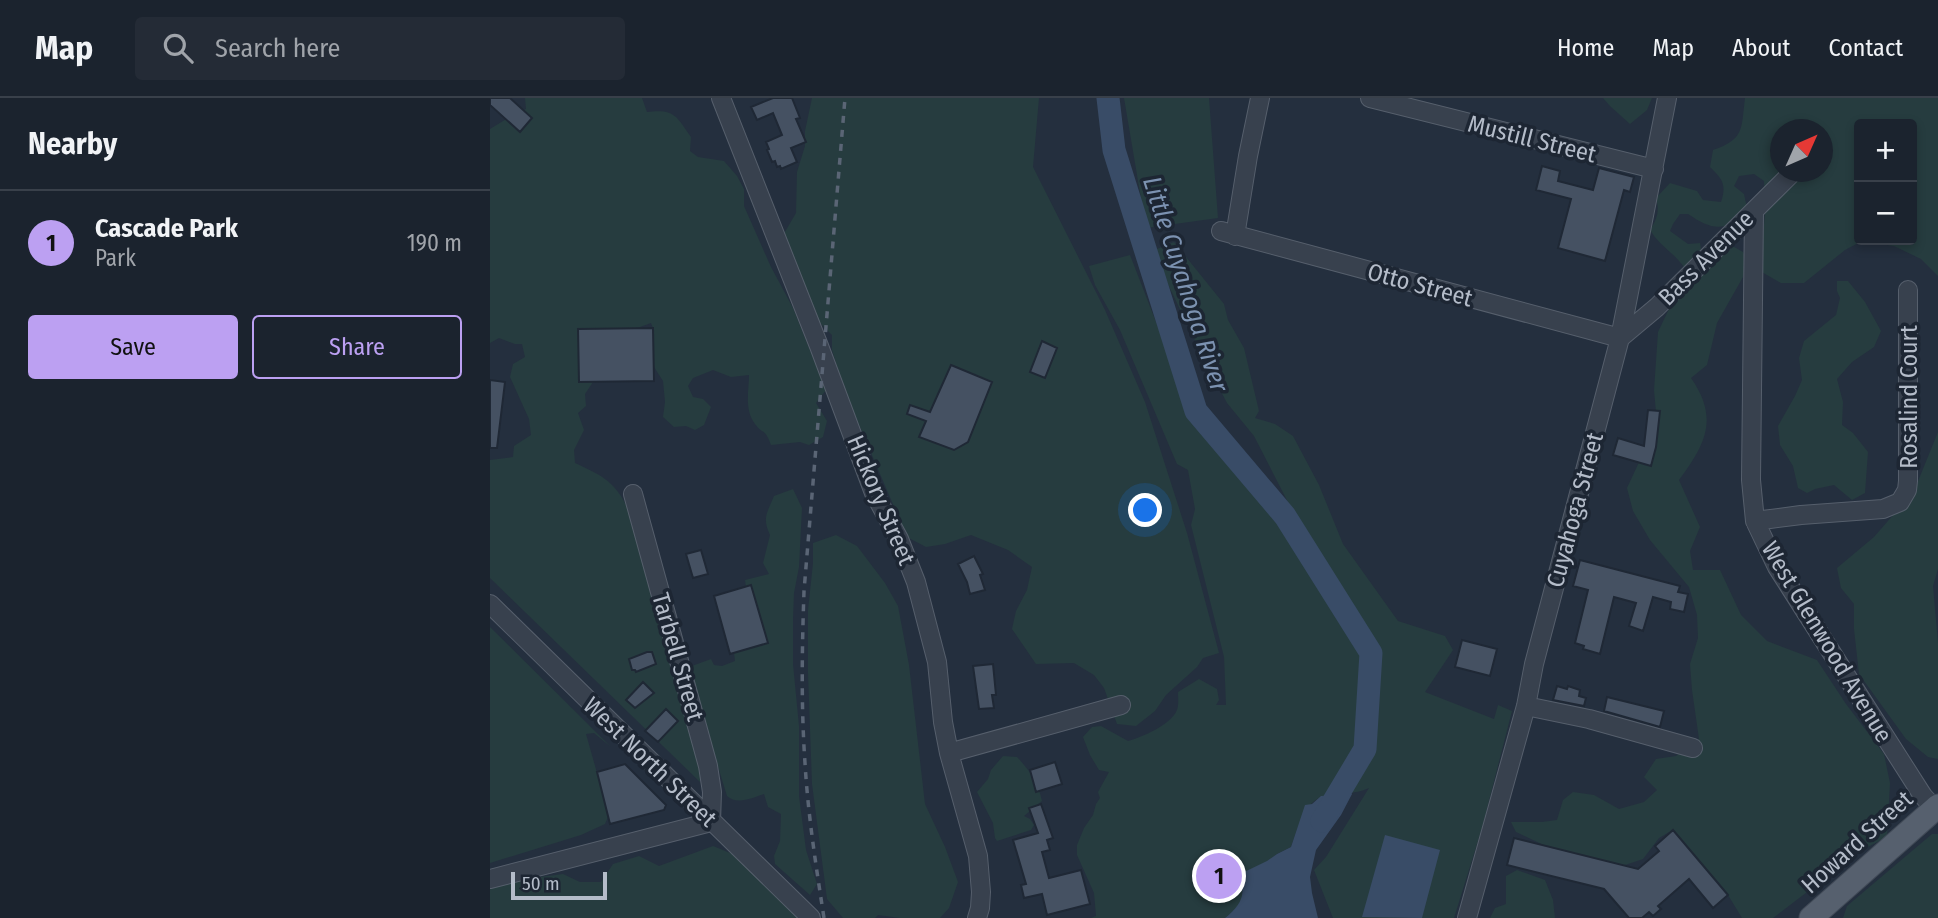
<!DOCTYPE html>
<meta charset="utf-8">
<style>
:root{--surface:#1b232e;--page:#242b36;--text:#f1f3f6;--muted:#a0a4aa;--line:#39404a;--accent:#bca0f2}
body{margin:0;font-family:"Fira Sans Condensed",sans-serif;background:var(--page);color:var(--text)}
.controls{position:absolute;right:21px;top:21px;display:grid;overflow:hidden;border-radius:7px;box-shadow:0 4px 10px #0003}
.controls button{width:63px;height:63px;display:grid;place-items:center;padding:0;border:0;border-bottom:2px solid var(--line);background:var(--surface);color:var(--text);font:35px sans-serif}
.compass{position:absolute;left:1280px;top:21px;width:63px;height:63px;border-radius:50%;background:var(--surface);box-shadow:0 4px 10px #0003;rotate:45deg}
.scale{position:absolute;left:21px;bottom:18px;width:96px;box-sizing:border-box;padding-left:7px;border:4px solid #b4bcc9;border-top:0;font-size:19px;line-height:24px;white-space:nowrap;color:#b4bcc9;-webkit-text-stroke:5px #1d2633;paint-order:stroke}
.you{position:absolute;left:656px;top:413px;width:24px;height:24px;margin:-18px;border:5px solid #fff;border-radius:50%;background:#1a73e8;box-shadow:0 0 0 10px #1a73e833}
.badge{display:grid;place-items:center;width:46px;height:46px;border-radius:50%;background:var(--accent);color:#111;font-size:23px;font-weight:700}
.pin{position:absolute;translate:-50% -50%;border:4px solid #fff;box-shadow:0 2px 7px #0006}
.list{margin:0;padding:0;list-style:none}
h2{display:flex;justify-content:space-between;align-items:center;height:91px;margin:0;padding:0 28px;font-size:30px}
h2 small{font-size:23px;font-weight:400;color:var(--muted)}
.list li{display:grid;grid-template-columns:46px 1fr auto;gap:21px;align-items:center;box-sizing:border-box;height:105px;padding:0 28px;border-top:2px solid var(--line)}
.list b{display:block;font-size:26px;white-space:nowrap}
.list p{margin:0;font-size:23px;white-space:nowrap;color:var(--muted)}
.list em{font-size:23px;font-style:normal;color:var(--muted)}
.actions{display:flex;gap:14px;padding:21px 28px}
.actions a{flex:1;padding:16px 0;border:2px solid var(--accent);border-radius:7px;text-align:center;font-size:24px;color:var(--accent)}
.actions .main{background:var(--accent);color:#111}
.icon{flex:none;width:38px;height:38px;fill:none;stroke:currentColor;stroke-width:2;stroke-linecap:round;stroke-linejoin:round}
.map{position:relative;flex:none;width:1448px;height:820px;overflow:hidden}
header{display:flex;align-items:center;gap:42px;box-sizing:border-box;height:98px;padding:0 35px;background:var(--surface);border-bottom:2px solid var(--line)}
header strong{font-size:33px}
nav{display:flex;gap:38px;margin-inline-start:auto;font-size:24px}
.search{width:490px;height:63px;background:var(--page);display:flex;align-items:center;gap:18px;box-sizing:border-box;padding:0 24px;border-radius:7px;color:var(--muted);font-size:26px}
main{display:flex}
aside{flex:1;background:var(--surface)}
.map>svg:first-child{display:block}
.green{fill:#263c3f;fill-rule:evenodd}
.water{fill:#394c67}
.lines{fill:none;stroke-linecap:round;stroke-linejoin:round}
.river{stroke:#394c67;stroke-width:23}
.building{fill:#455162;stroke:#1f2835;stroke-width:2}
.minor-casing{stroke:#565f6c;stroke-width:20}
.major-casing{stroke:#414a57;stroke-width:25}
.minor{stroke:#38414e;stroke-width:18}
.major{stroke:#56606e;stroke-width:23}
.rail{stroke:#5a6575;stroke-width:3.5;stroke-dasharray:7 7;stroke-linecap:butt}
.labels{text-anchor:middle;stroke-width:7;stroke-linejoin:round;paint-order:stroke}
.street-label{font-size:24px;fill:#b4bcc9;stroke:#1d2633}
.water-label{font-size:26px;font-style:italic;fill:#7c92b1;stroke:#1d2633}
</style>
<header>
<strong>Map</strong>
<div class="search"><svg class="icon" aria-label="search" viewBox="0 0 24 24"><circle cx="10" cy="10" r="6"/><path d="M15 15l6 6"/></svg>Search here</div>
<nav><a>Home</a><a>Map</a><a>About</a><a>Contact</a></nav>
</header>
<main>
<aside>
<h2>Nearby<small></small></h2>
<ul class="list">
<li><span class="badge">1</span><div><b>Cascade Park</b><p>Park</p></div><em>190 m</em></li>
</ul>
<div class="actions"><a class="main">Save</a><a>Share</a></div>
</aside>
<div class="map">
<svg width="1448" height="820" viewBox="0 0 1448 820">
<rect width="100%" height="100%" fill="#242f3e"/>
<path class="green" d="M35,0H152L157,14C185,11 186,18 201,39L200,53L208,59L234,63L247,78L254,91V108L281,169L303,210L336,292L326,305L337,323L333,339L319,347L310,344L281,347C275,330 272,336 265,326C254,311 259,293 259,277L241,279L223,272L203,280L198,288L203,299L213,301L221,309L214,327L205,332L196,328L184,329L173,319L175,304L173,283L164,269L163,230L161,225L139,233L111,230L97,236L105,281L95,296L96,308L88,315L94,332L84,352L85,365C118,380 127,386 142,419L212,675L210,684L0,480V362L23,359L24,348L41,337L39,321L20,279L23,266L35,259L32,246H25L9,240L0,245V31L23,17L36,11Z
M322,0H549L543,69L615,212L655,304L697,435L729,555L713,560L707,569L676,597L665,613L646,628L627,626L614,590L604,577L584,565L546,566L522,531L526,513L537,492L542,469L518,452L481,437L455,446L436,449L417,439L355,294L342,252V237L325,220L292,139L306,115L307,74L315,48V33Z
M634,0H719L728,120L656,130Z
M1113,0H1162L1157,12L1140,26L1120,8Z
M1255,0H1448V178L1431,161L1404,148L1372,143L1355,152L1314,185H1291L1270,173L1275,115L1274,83L1264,76L1249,78L1244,88L1254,96L1257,110C1237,135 1223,133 1198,116H1190L1183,126L1180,133L1198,146L1210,145L1211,151L1194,169C1184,155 1169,147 1160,132C1167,121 1170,113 1166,100L1180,85L1207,93L1213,102L1231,104C1237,86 1232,81 1220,69L1223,52C1255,41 1251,31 1255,0ZM1369,26H1422V142H1369ZM1290,32H1332V74H1290Z
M684,144L734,206L738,222L754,250L769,313L765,320L785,326L803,338L829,387L853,446L908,523L955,538L963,552L935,594L1004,621L1008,607L1022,613L992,730L964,820H843L824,772L836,759L879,690C864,697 850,694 834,698C814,703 807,733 801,749L787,756L752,785C754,804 749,809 735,820H601L606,818L604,795L587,757V747L594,730L603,717L606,706L610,700L608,694L619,674L609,672L600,657L593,639L602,629L611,628L638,643C652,639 681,627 687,612C689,607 688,599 688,594L709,581L727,591L729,602L726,607H736L734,559L701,427L705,411L698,372L687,366L630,232L605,187L599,168L640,157L678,255L703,309V303L706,313L795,418L818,454L816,462L821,449L764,338L737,305L713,259L662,153Z
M1239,146L1253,154L1258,161L1253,179L1227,225L1217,267L1201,280C1229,320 1216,346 1189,382L1210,429L1200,453L1203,472H1230L1251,517L1277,543L1327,562L1356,606L1394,656L1400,685L1397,739L1372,752L1283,820H1252L1238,797L1228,784L1179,734L1169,740L1153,761L1132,768L1058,749L1026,734L1021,724H1052L1067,722L1073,702L1083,694L1104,697L1129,711L1154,704L1167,692L1154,679L1166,661L1186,658L1209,641L1202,592L1200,566L1208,540L1207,517L1199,489L1160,442L1143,413L1137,390L1151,360L1166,314L1164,292L1168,234L1178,213L1227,158Z
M1347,183H1358L1375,204L1391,233L1384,249L1362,264L1347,281L1353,304L1352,327L1363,335L1378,354L1375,395L1362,402L1344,387L1325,391L1317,395L1308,390L1303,368L1290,347L1288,328L1305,298L1312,282L1309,260L1314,243L1346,217L1350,200L1347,193Z
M1448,334V471L1443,488L1448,545V661L1438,659L1416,641L1369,576L1364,531V506L1351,490L1347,470L1384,439L1424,393Z
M303,391L312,410L309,469L304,495L303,522V566L309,628V698L316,752L327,786L320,797L285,766L284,758L290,743L291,716L278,709L274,696C262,700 247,707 237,698L204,590L199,578L202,568L221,561L224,567L232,568L245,563L244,555L278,545L261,488L256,489L255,482L279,476L273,465L280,437C272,420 277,415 284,398Z
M346,437L367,448L395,485L408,508L419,567L435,706L455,749L468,784L459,810L450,820H410L388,817L385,820H353L337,801L322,686L318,575V512L323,465V445Z
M0,529L121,649L104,635L96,636L109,682L118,696V719L115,726L91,737L0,765Z
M513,658L527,659C540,673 548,684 552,703L534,718L540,721L544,727L541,732L507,743L505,740L503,725L487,694L498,681L501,672Z
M1442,736H1448V820H1353L1357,808Z
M223,748L245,757L311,820H0V789L50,779L73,776L90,784H111L123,766L149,758L169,768Z
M1027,772L1055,782L1063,802L1065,820H1000L1005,810L1016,806V778Z"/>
<path class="water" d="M862,696L851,717L826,752L820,779L822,795L828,820H735C750,808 758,796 748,777L777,763L787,756L801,749L815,707L822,706L831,698Z
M895,737L950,752L932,820L872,819Z"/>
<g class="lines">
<path class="river" d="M618,0L624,52L706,313L795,418L881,555L875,651L832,723"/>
</g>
<path class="building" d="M0,0H20L42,20L30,34L0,7Z
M283,0H302L310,20L306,21L316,44L301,50L307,64L291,71L290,68L287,69L285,63L282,64L277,52L279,51L276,44L292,37L283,15L267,22L261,9Z
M1052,68L1070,73L1068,83L1103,92L1109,70L1144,79L1140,94L1134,92L1115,163L1068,150L1081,101L1046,92Z
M163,230L164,283L89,284L88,231Z
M552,243L567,250L555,280L540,274Z
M461,267L502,284L478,344L464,352L429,339L436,323L417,316L420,307L440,314Z
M0,282L15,284L7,350H0Z
M1158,312L1170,313L1166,349L1161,368L1123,357L1128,340L1154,348Z
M211,452L218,476L203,480L196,456Z
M484,458L493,476L490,477L495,492L480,496L477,484L468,466Z
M1090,462L1190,488L1188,494L1198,496L1194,514L1180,511L1181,504L1163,499L1153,533L1139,528L1146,505L1124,499L1110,556L1093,551L1094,548L1085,545L1098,492L1083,488Z
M261,487L278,545L240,556L224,498Z
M972,542L1007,551L1000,578L965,569Z
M157,554H162L166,566L146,574L145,572H142L139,561Z
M503,566L506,597H502L504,610L489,611L483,568Z
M153,584L164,595L145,610L136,602Z
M1067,588L1077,591L1078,588L1090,592L1089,598L1096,600L1094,608L1063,602Z
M1117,599L1174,613L1170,629L1114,613Z
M176,611L188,623L168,644L155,633Z
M565,664L572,686L546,694L540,672Z
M135,666L176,707L174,712L120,726L107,674Z
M551,706L563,740L557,742L560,752L552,754L559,780L591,772L600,806L557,817L552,796L534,800L531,787L536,786L523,742L548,735L539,710Z
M1183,732L1238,797L1223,810L1199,781L1168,808L1171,811L1163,818L1159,814L1152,820H1139L1114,791L1017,767L1024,740L1148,771L1169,753L1165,748Z"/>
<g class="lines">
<g class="minor-casing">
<path id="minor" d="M231,0L329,248L384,395L409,441L426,484L447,564L453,624L459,655L488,758L491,794L490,810L487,820
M880,0L1164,71
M1264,113L1261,382L1265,423L1287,469L1433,698L1448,714
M731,133L1130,240L1167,209L1300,77
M745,138L758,58L770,0
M1265,423L1311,417L1393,411L1410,404L1417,392L1418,383V192
M0,506L321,820
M1036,608L1099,621L1203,650
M459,655L631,607
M0,781L221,724L222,694L218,668L143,396
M977,820L1036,608L1044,566L1130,240L1177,0"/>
</g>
<g class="major-casing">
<path id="major" d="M1321,820L1448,708"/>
</g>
<use href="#minor" class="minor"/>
<use href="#major" class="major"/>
<path class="rail" d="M334,820C326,768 318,717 315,665C311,608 312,550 314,493L355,0"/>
</g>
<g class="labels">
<g class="street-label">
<text transform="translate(1042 41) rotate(14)" y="8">Mustill Street</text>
<text transform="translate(1216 160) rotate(-45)" y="8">Bass Avenue</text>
<text transform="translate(930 187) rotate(15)" y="8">Otto Street</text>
<text transform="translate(1419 299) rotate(-90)" y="8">Rosalind Court</text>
<text transform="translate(391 402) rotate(67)" y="8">Hickory Street</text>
<text transform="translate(1085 412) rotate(-75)" y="8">Cuyahoga Street</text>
<text transform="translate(1337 544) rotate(59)" y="8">West Glenwood Avenue</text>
<text transform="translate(188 559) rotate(74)" y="8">Tarbell Street</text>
<text transform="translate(160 664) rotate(44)" y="8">West North Street</text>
<text transform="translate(1367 744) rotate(-42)" y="8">Howard Street</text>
</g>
<g class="water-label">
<text transform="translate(696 186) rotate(72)" y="9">Little Cuyahoga River</text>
</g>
</g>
</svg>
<div class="controls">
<button>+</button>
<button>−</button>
</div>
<svg class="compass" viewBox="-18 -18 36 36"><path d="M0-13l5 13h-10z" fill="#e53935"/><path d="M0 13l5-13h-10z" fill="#a0a4aa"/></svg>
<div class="scale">50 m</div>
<div class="you"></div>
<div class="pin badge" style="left:729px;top:778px">1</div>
</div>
</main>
